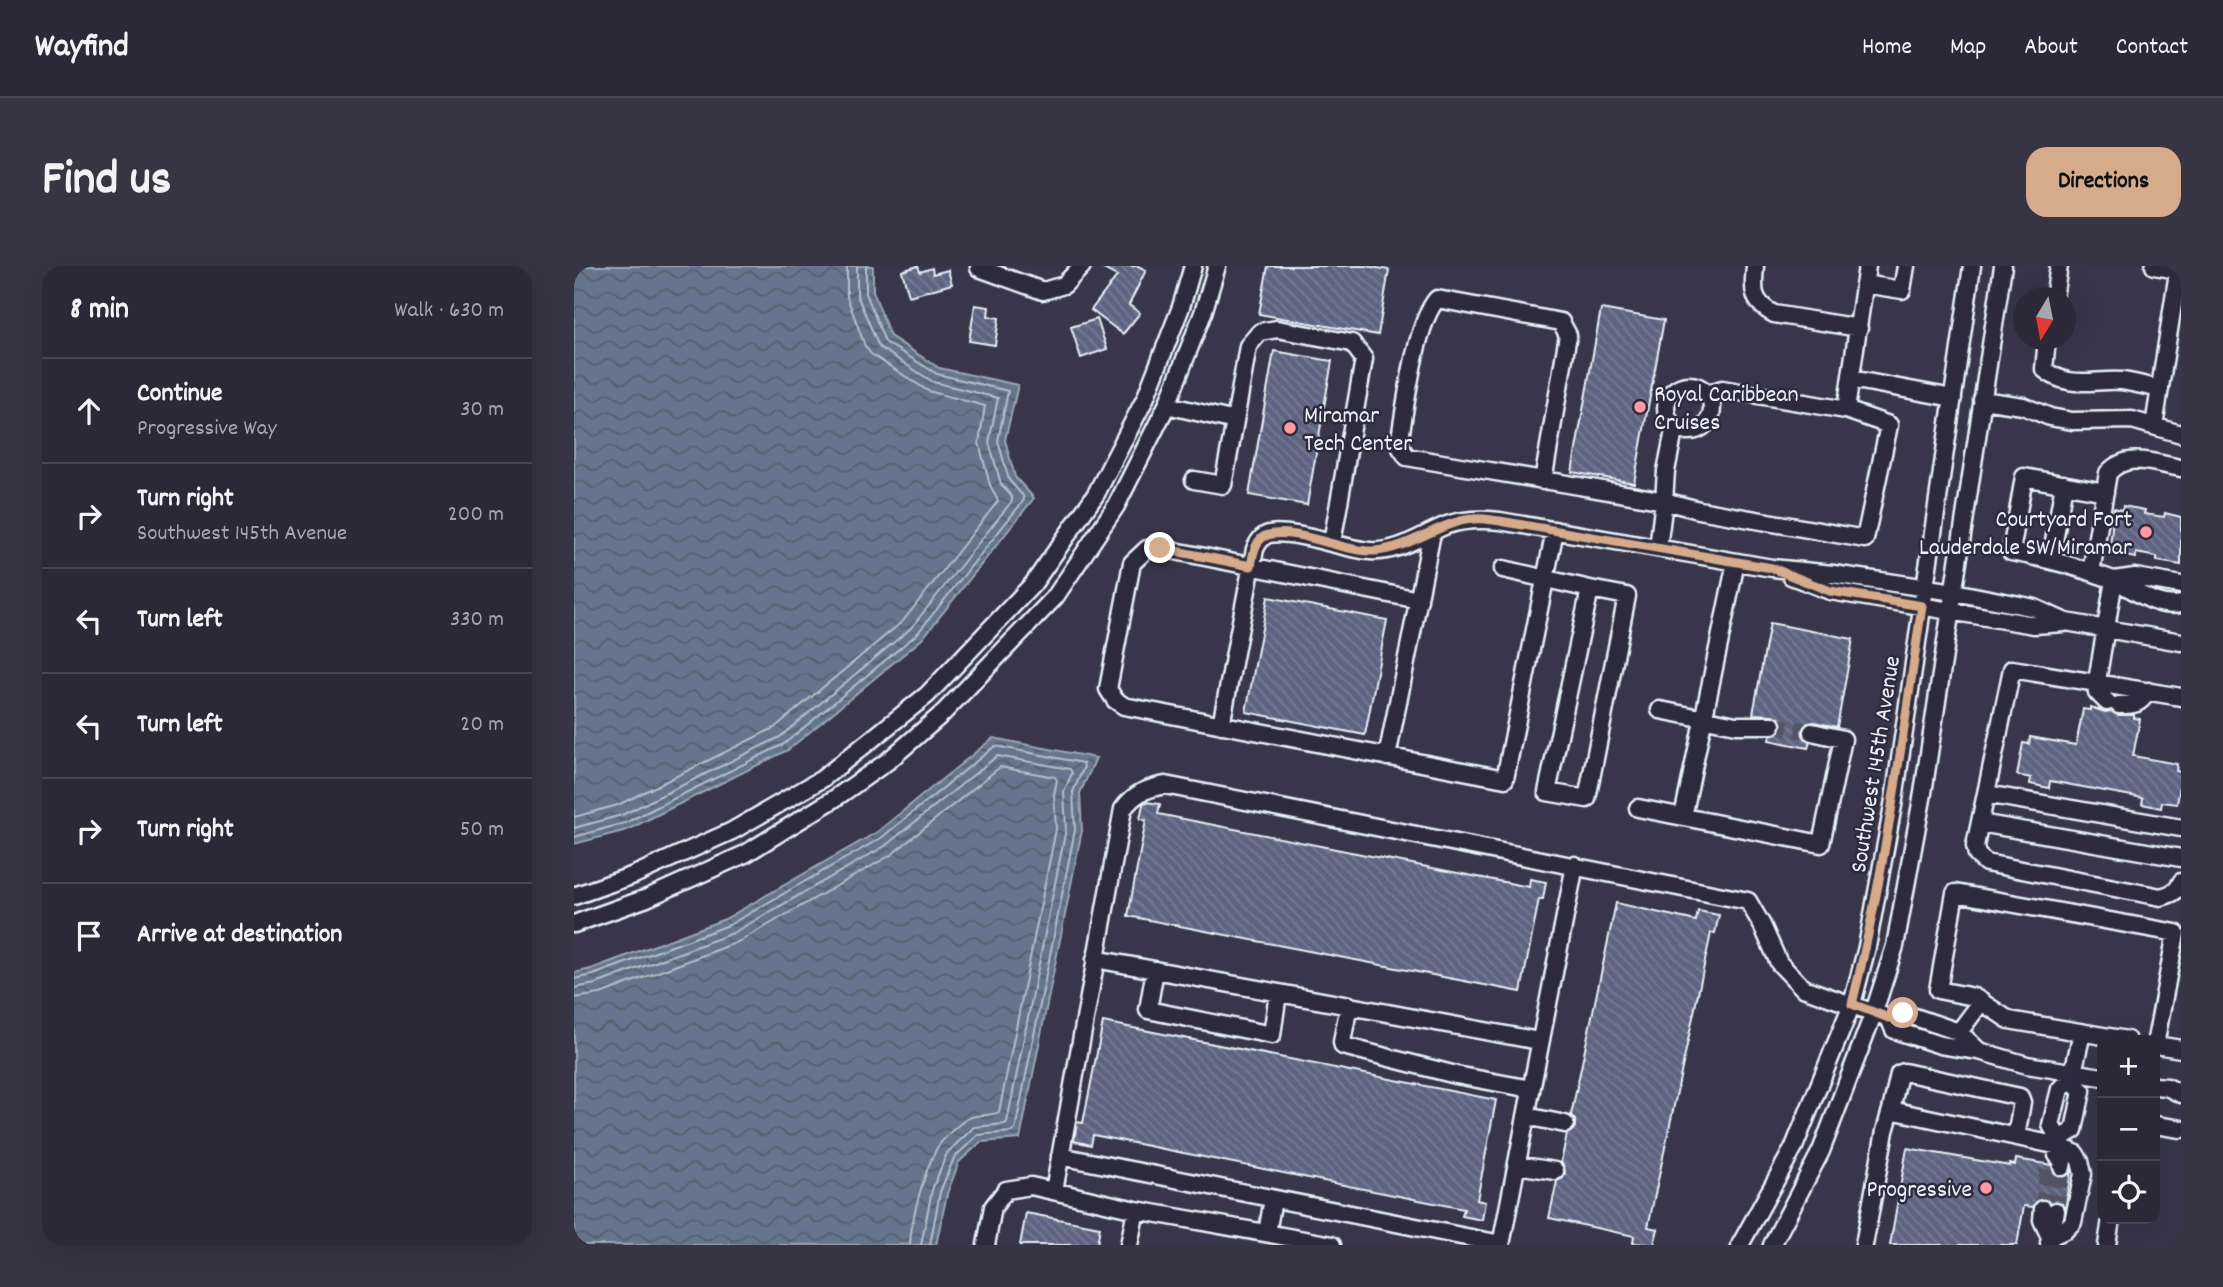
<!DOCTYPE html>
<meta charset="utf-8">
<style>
:root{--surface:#2b2838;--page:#373443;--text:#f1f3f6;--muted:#a6a6ae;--line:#474453;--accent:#d6ab8b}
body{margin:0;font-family:Dekko,sans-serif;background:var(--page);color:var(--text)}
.controls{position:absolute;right:21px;bottom:21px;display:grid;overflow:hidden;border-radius:14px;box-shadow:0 7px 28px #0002}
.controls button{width:63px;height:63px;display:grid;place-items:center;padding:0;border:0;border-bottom:2px solid var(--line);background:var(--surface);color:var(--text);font:35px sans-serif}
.compass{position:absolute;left:1439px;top:21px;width:63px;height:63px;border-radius:50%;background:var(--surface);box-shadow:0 7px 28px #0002;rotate:190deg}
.stop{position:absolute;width:21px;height:21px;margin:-16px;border:5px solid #d6ab8b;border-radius:50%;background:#fff}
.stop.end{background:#d6ab8b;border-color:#fff;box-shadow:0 2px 7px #0008}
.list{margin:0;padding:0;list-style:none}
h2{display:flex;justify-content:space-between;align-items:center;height:91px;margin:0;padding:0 28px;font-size:30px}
h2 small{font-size:23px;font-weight:400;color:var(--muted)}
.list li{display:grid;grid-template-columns:46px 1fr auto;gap:21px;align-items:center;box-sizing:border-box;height:105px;padding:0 28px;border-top:2px solid var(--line)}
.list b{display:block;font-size:26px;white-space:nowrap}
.list p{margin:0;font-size:23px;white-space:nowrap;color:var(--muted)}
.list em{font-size:23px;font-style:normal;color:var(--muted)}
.icon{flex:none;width:38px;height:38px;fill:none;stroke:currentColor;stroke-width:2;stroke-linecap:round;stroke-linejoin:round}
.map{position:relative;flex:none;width:1607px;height:979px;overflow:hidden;border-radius:21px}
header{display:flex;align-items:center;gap:42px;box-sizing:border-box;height:98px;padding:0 35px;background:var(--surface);border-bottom:2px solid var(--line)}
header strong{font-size:33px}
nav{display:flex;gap:38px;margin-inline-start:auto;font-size:24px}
.intro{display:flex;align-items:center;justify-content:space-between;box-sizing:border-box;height:168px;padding:0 42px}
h1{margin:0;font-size:49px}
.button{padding:18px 32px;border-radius:21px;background:var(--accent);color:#111;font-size:24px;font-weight:700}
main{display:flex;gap:42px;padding:0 42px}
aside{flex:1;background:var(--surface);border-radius:21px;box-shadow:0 7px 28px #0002}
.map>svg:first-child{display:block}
.water{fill:url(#water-waves);stroke:#9aa7b8;stroke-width:2}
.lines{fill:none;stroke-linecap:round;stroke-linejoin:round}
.shore{stroke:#b4bfcd;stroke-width:2}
.building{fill:url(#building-back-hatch);stroke:#e8f1f8;stroke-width:2}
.minor-tunnel{stroke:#535265;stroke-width:16;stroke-dasharray:16 8;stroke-linecap:butt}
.minor-casing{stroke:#e8f1f8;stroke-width:21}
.minor{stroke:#2f2a3d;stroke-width:16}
.route{stroke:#d6ab8b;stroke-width:9}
.poi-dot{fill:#ff9aa2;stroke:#2f2a3d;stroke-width:2.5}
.labels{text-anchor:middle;stroke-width:5;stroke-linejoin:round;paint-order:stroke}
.poi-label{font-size:24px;fill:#e8f1f8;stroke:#2f2a3d;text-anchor:start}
.street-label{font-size:24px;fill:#e8f1f8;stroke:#2f2a3d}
</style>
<header>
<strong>Wayfind</strong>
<nav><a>Home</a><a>Map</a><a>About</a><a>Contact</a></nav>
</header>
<div class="intro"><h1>Find us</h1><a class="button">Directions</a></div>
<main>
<aside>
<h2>8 min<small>Walk · 630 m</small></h2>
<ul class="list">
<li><svg class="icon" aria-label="ahead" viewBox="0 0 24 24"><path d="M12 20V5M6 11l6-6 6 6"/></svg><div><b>Continue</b><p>Progressive Way</p></div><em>30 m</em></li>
<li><svg class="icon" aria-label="right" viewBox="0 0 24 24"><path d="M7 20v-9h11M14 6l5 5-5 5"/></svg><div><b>Turn right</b><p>Southwest 145th Avenue</p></div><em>200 m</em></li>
<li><svg class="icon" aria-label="left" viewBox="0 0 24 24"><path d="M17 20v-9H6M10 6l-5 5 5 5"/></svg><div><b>Turn left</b></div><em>330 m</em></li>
<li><svg class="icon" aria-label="left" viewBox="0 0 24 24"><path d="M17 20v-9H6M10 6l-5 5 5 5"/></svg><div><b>Turn left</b></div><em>20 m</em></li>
<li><svg class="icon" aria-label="right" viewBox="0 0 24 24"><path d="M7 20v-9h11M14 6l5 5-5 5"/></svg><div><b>Turn right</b></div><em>50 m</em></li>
<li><svg class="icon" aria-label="arrive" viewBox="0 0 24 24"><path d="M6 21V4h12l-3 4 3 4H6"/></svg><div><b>Arrive at destination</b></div></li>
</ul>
</aside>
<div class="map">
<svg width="1607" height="979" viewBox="0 0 1607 979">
<defs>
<pattern id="water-waves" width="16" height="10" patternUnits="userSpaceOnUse" patternTransform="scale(1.75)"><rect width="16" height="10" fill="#66758d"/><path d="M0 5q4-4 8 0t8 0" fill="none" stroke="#565e6c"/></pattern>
<pattern id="building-back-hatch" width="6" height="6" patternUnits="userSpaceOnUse" patternTransform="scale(1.75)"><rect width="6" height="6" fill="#5f6481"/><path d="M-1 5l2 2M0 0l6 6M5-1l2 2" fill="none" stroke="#767b94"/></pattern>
</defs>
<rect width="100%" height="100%" fill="#39364b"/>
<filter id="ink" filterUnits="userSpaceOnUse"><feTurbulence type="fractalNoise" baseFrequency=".0143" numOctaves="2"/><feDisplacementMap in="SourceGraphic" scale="14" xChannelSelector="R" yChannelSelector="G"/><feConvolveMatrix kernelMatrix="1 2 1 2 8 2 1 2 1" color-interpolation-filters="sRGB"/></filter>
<g filter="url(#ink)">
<path class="water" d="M0,0H299V25L316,70L365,102L444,119L431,174L441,211L460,232L348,373L214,484L53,564L0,578Z
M419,472L522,492L506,527L508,564L446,873L407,876L385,896L373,928L362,979H0V707L17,703L151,653L303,566Z"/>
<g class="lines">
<path class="shore" d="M0,551L44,539L200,462L329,355L424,235L416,219L405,177L411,140L354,125L297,88L291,80L273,31V0
M0,562L48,549L206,471L337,362L438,235V231L427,218L415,176L424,132L359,116L305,81L283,29V0
M0,571L51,557L210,478L343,368L450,234L449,230L435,214L424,175L434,125L363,108L311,76L292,27V0
M0,713L19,709L155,659L307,572L421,480L509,497L510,501L499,526L501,564L441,864L438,866L404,869L380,892L366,926L356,979
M0,722L22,718L159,667L311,580L423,490L496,503L498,507L490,526L492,563L433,856L431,858L400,861L373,887L358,924L347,979
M0,732L26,728L164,676L317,589L426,501L481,511L483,514L480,528L482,563L425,846C416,851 403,847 393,853C383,859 368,873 362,884C350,906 337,953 336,979"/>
</g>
<path class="building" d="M344,0L346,6L358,2L359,8L374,4L378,18L335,30L328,5Z
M524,0H564L572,4L555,39L566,47L549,68L517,44L543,10Z
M694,0H792L815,4L804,69L685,48Z
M401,39L415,41L414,50L425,52L421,79L395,75Z
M1027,43L1090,54L1060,217L998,206Z
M523,53L533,83L507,92L497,61Z
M700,85L758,95L733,239L675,229Z
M1549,240L1571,244L1570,248L1590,251L1591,247L1607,251V299L1583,295V291L1562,287V292L1541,288L1542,283L1536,281L1540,242L1548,244Z
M694,331L813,354L791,469L672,446Z
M1196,357L1279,373L1263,461L1240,456L1231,458L1228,468L1236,476L1234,482L1195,474L1196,470L1203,468L1207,464V453L1199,449L1179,448Z
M1516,441L1531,446L1537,445L1544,449H1560V452L1566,453L1559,490L1603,498L1602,505L1607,506V515L1603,538L1588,536L1587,542L1568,538L1569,532L1476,515L1475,522L1456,518L1457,512L1443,509L1449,477L1455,478L1456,471L1502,479L1509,443L1516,444Z
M572,536L586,538L584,548L955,621L956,613L972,616L969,633H965L947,726L554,650L572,554L566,553L569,538Z
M1042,637L1122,655L1124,645L1145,649L1141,667H1137L1074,961L1084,963L1080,979L1059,977L1060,970L975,952L983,915L989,912L991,907L990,901L987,896L993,868L998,865L1001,861V854L997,849Z
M529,756L922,834L903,934L911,936L908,954L888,950L890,943L519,869L517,879L500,875L503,856L509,857Z
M1333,882L1436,900V898L1441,899L1442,893L1478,899L1481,909L1487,911H1492L1497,905L1491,941L1485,935L1477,936L1469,933L1464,934L1459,941L1450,940L1443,979H1316Z
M452,947L526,961L523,979H446Z"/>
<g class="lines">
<path class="minor-tunnel" d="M1198,459L1238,466
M1469,943L1474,899
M1482,945L1488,901"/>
<g class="minor-casing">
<path id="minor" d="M1181,0C1179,23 1177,36 1200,48L1285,62
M1580,0L1604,4
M405,2L469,25L490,19L508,0
M1290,18L1328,24L1332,0
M1480,32L1485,0
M1473,74L1470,103C1494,124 1519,113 1548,115C1561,117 1573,120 1586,123
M1277,113L1379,132
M1092 142a23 23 0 1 1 46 0a23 23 0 1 1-46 0Z
M1133,128L1148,123L1272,144L1293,0
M1408,134L1449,140L1476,151L1498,155L1558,154L1607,168
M593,139L661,155L674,80L686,66L703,63L778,77L790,93L758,277
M1101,160L1092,205L1090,235L1125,244L1291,273L1315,159L1272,144
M1580,160L1605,0
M620,214L649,219L661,155
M969,215L994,69L987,56L863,33C841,58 831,143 825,179L833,191C919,206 1005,219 1090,235L1084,282
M1531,226L1450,211L1437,286C1471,292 1504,301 1537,313C1560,322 1580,343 1607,338
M1477,293L1490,218
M929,303L1016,323L973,526L1013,533L1053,330L1016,323
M1517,306L1534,207C1554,185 1581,198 1607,202
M1217,310L1256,325L1460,359L1490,357
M1540,314L1561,311L1607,319
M845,334L586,282L573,283L558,297L534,423L541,434L550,440L931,513L981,264
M1607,431L1438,403L1401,580L1403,589L1412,597L1587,631C1597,628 1604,626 1607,616
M1533,436L1523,426L1522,421L1540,314
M1545,439C1560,439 1566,439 1574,425
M1086,444L1162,459H1198
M647,459L681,283C684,277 687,270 695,268C719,263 770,283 796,285C825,287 847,269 873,259C891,253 907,253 926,255L1198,302L1259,308L1380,326L1461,342L1492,356L1607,376
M813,491L858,267
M1412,528L1607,562
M1064,542L1247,578L1269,473L1238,466
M1109,551L1162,296
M1406,557L1607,592
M0,630L60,609L158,565L248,513L353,429L459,318L522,228L571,133L607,41L619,0
M0,658L73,632L171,588L260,533L314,495L368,448L481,331L542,240L593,139L629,47L643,0
M521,693L965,775
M581,704L574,744L698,769L704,727
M775,739L768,776L769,780L882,809L957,823
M1315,752L1320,764L1366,779L1405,785L1453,799L1528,811
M1385,766L1408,735
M1553,774L1435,754L1400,731L1364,724L1381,627L1602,667L1581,779
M1582,779L1607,783
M1581,820L1593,821L1607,828
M1317,844L1325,808L1330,806L1446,831L1448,836L1442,871
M952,850L991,858
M1581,859L1607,863
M1485,873L1500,864L1508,825L1497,815
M486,890L927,978
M943,899L981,905
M480,925L549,543C561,527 571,523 591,519L1174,635L1188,659L1205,697L1229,722L1315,752L1329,747L1385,766L1405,785
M1469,943L1468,954L1476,971
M693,967L699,933
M1476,971L1491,964L1499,956L1509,908L1506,895L1501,887L1485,880V873L1477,859L1486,823L1497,815L1508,767
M1475,977L1482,945
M412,979L419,941L432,924L457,920L562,944L758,979
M555,979L562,944
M927,979L1001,599
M1166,979L1220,881L1278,738L1293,681L1320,534L1398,0
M1198,979L1247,885L1300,746L1321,680L1349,527L1429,0
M1290,979L1311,865L1317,844L1485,880L1483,889L1489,895L1488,901
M1533,979L1537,953"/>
</g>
<use href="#minor" class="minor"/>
</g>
</g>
<g class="lines" filter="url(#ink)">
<path class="route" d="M586,282L677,300C679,289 681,272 694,269C722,261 772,287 801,285C838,282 864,256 899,253C907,252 917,254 926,255L1198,302L1256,325L1348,340C1328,474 1311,607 1278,738L1315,752L1329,747"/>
</g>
<g class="poi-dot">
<circle cx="1066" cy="141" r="7"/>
<circle cx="716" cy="162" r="7"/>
<circle cx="1572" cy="266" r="7"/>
<circle cx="1412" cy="922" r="7"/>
</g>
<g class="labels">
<g class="poi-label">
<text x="1080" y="135">Royal Caribbean<tspan x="1080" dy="28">Cruises</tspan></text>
<text x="730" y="156">Miramar<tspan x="730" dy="28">Tech Center</tspan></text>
<text x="1558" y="260" text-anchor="end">Courtyard Fort<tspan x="1558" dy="28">Lauderdale SW/Miramar</tspan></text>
<text x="1398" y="930" text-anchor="end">Progressive</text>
</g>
<g class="street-label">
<text transform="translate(1300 498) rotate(-81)" y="8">Southwest 145th Avenue</text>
</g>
</g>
</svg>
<div class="controls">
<button>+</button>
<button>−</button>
<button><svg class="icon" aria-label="locate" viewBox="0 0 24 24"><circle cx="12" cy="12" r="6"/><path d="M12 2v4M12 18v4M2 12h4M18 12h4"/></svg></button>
</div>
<svg class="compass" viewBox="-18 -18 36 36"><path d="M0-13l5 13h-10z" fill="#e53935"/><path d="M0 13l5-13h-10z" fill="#a6a6ae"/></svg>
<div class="stop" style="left:1329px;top:747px"></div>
<div class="stop end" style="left:586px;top:282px"></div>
</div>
</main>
